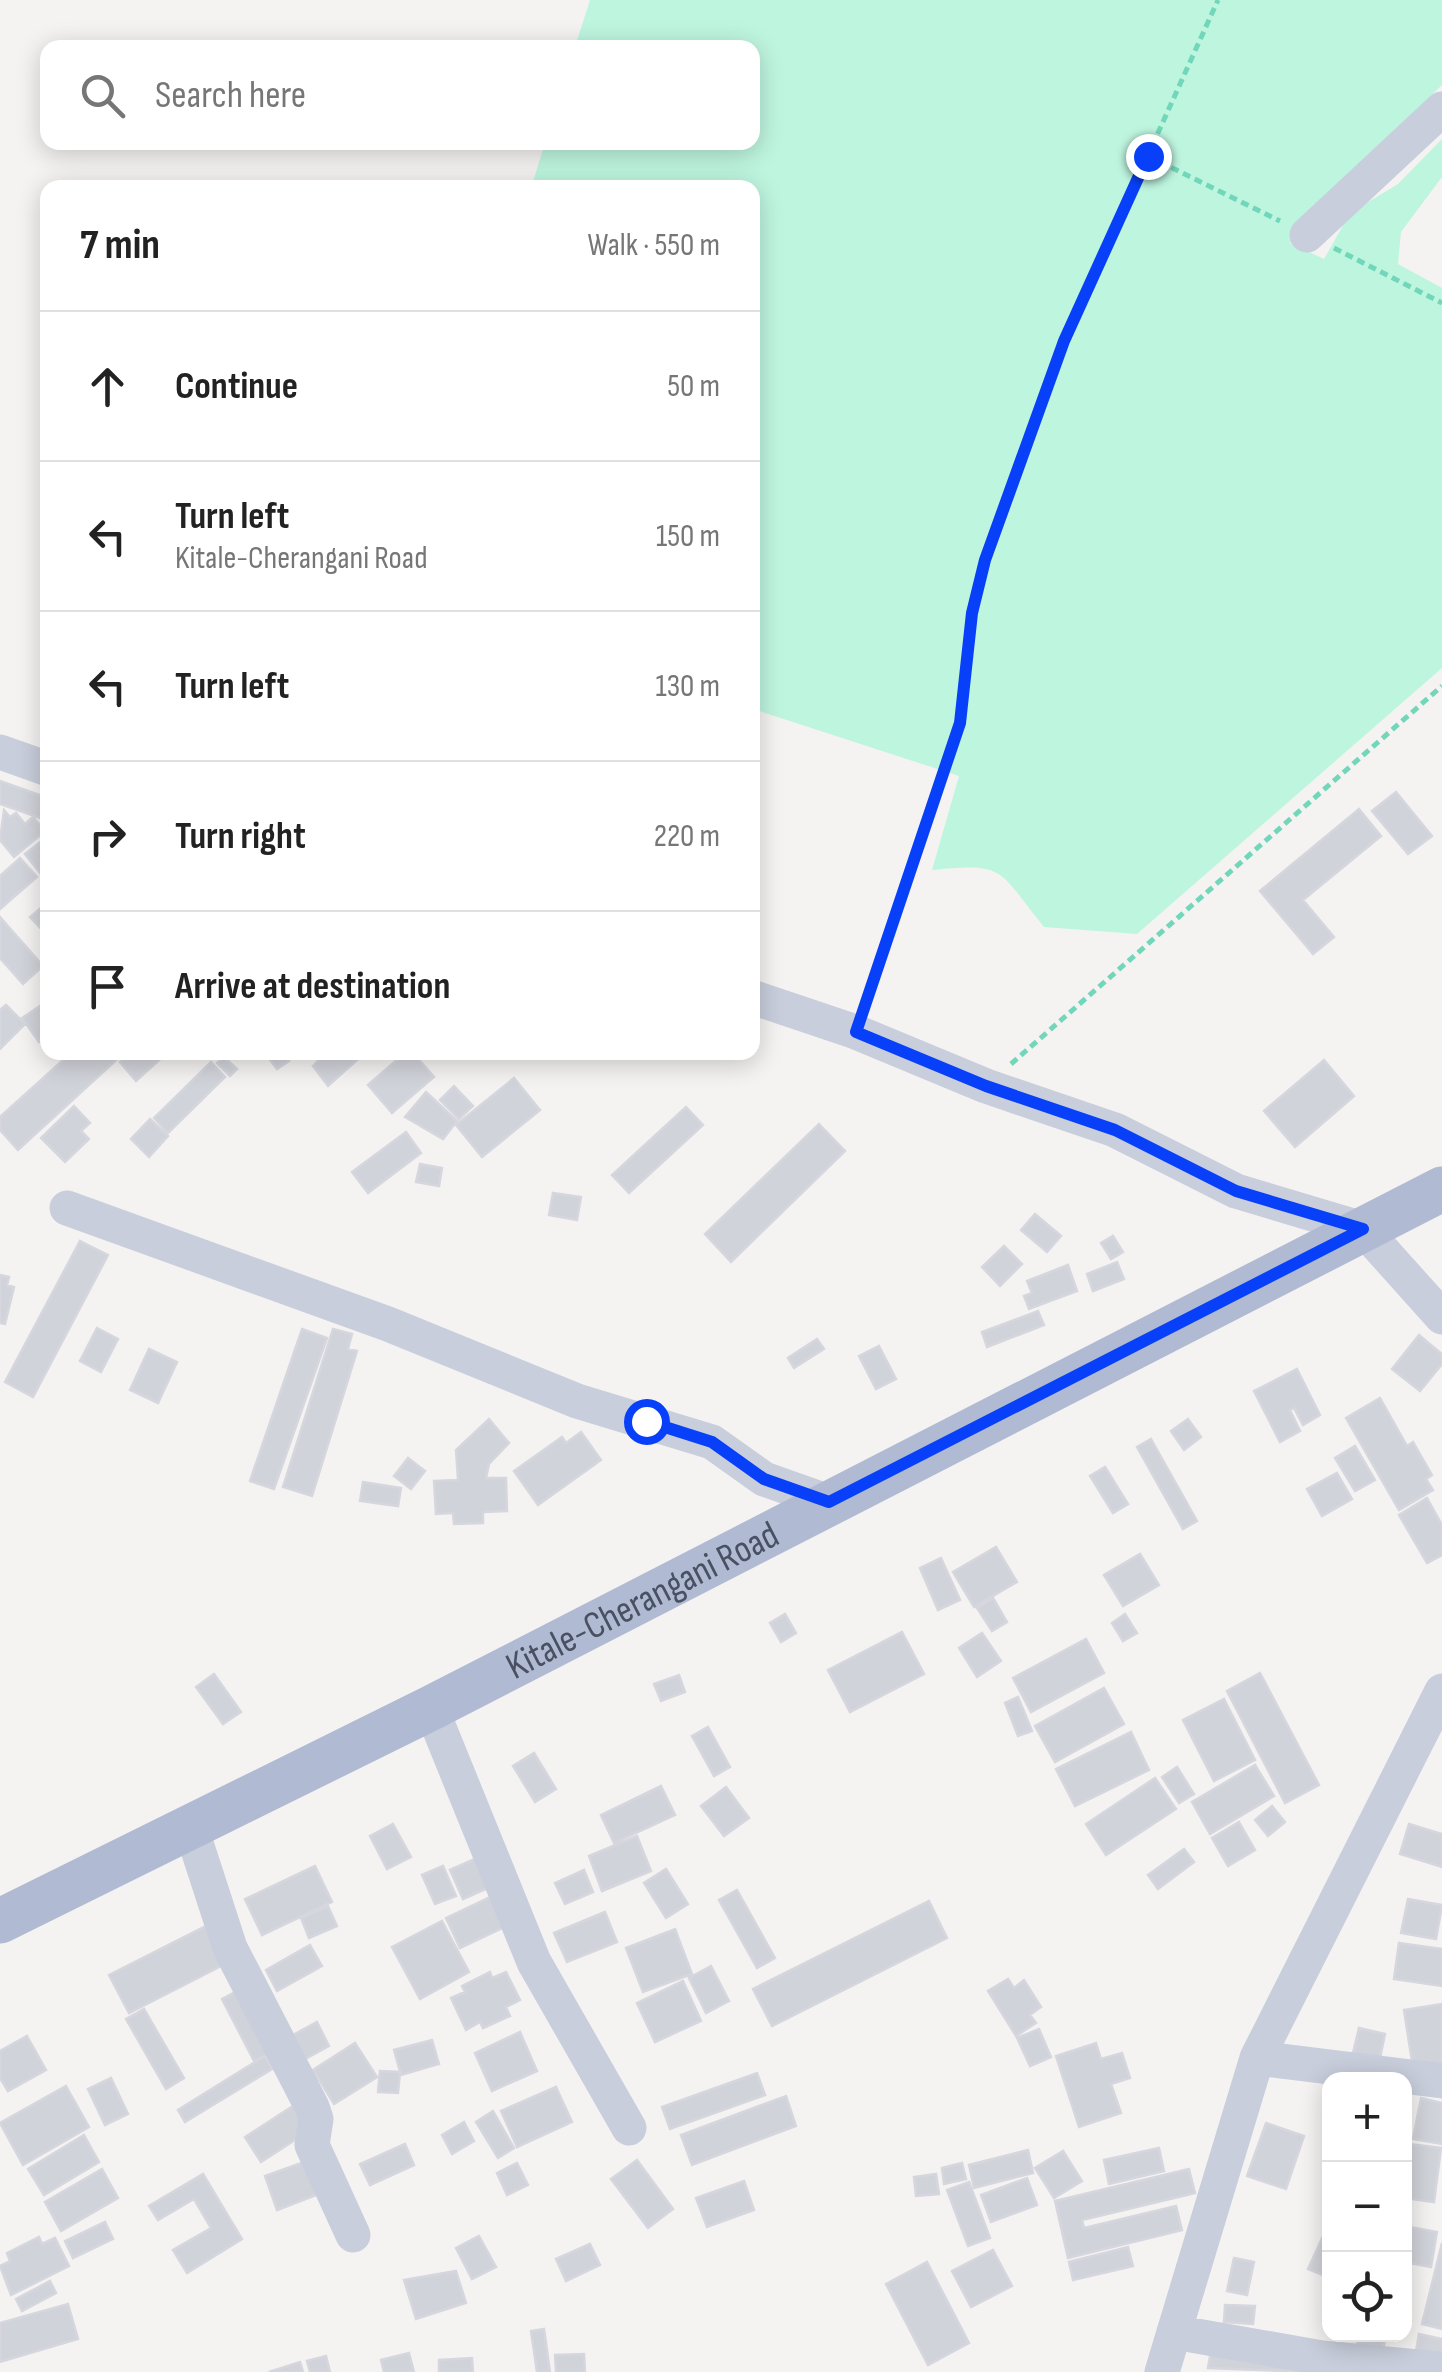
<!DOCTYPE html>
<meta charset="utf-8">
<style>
:root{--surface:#fff;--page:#f6f6f6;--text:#222;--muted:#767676;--line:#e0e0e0}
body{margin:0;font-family:"Sofia Sans Condensed",sans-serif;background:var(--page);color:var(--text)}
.controls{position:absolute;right:30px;bottom:30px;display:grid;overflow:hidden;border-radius:20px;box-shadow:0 5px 25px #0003}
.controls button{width:90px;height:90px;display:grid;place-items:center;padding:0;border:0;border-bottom:2px solid var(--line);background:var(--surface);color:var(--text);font:50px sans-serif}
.stop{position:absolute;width:30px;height:30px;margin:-22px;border:8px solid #0840f9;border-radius:50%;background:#fff}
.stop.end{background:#0840f9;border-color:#fff;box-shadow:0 2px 10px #0008}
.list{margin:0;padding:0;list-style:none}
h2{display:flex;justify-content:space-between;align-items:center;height:130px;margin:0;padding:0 40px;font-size:42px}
h2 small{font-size:32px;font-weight:400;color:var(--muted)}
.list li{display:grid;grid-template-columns:65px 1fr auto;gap:30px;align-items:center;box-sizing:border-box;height:150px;padding:0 40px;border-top:2px solid var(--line)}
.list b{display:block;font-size:38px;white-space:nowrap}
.list p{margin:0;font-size:32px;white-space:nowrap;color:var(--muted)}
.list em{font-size:32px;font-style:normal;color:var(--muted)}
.icon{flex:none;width:55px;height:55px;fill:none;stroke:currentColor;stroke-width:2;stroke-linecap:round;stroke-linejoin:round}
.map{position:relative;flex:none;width:1442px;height:2372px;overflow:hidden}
.search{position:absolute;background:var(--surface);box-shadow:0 5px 25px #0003;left:40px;top:40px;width:720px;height:110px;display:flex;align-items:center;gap:25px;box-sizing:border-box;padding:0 35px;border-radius:20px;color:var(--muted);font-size:38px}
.panel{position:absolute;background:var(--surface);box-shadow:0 5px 25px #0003;left:40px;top:180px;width:720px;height:880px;border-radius:20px}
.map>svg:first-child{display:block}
.green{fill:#bef5df}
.building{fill:#d1d3da;stroke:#d6d7de;stroke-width:2.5}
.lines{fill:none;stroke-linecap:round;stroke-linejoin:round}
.path{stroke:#72d7ba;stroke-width:5;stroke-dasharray:8 5;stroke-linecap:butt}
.minor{stroke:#c8cedb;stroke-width:35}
.major{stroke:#b0bbd3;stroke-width:45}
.route{stroke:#0840f9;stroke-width:12}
.labels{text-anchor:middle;stroke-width:8;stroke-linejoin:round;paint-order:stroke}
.street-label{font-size:38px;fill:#485062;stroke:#fff}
</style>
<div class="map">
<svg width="1442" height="2372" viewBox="0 0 1442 2372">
<rect width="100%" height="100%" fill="#f5f3f2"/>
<path class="green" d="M590,0H1442V85L1313,209L1290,243L1324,259L1350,213L1398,184L1442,139V177L1401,232L1398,264L1442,288V668L1137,934L1044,927C998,871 1008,862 932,870L959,776L753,709L752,188H531L545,143L752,142V48L575,47Z"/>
<path class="building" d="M0,781L48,798L40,818L0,804Z
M1396,792L1432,836L1408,854L1372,811Z
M1359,809L1381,836L1303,900L1334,937L1313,954L1260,891Z
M4,810L10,817L16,813L25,824L33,817L45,831L14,857L0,840Z
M48,836V869L41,874L25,854Z
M20,858L37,877L0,909V876Z
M48,902V936L30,917Z
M0,917L43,966L23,984L0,958Z
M6,1005L25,1024L0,1049V1010Z
M40,1006L48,1017V1036L39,1042L22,1018Z
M72,1052H125L18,1150L0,1130V1117Z
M131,1052H168L136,1081L120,1062Z
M274,1052H283L289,1061L277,1069L268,1057Z
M326,1052H366L328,1086L313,1066Z
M406,1052H412L434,1077L392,1113L368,1085Z
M224,1057L237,1069L230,1076L217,1063Z
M1324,1060L1354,1096L1295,1147L1264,1111Z
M211,1062L225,1077L168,1133L154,1118Z
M514,1078L540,1110L482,1157L456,1125Z
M454,1086L473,1106L459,1119L440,1100Z
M426,1092L457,1121L443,1139L405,1117Z
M74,1106L90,1123L81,1131L89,1139L65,1162L41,1138Z
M686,1107L703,1125L629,1193L612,1175Z
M150,1119L168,1136L149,1157L131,1139Z
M819,1124L845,1151L731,1262L705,1234Z
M406,1132L421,1153L368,1193L352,1172Z
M420,1164L442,1168L439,1186L416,1182Z
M553,1193L581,1197L577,1220L549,1215Z
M1035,1214L1061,1236L1047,1252L1021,1230Z
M1113,1236L1123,1252L1111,1259L1101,1243Z
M80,1241L108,1255L33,1397L5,1382Z
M1004,1246L1022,1264L1000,1286L982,1267Z
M1117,1262L1124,1279L1093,1291L1087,1274Z
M1068,1265L1077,1291L1029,1309L1024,1296L1032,1293L1027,1281Z
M0,1275L9,1277L7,1285L14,1287L5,1324L0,1323Z
M1038,1311L1044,1325L987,1347L982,1332Z
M97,1328L118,1339L101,1372L80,1361Z
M302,1329L327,1338L274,1489L250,1481Z
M333,1329L352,1334L348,1349L357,1351L312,1496L283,1487Z
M1419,1335L1442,1354V1364L1420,1391L1392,1369Z
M817,1339L824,1349L794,1368L788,1358Z
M879,1346L896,1379L876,1389L859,1356Z
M149,1349L177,1362L158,1403L130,1390Z
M1297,1369L1320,1415L1303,1425L1294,1408L1290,1410L1300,1431L1280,1442L1254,1391Z
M1380,1398L1407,1446L1413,1442L1432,1475L1426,1479L1433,1490L1399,1510L1346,1418Z
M489,1419L509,1443L489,1464L486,1478H506L507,1511L483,1512V1523L454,1524L453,1513L436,1514L434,1481L458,1480L456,1450Z
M1188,1419L1201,1437L1184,1450L1171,1431Z
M581,1432L601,1460L538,1505L514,1471L562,1437L566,1443Z
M1151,1439L1197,1521L1183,1529L1137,1447Z
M1355,1446L1375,1480L1355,1491L1335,1458Z
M408,1458L425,1471L411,1489L394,1476Z
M1105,1467L1128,1504L1113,1513L1090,1476Z
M1337,1473L1352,1499L1322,1516L1307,1489Z
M363,1482L401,1488L398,1506L360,1501Z
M1427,1498L1442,1525V1555L1427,1563L1399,1515Z
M996,1547L1017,1582L974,1607L953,1572Z
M1140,1554L1159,1585L1123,1606L1104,1575Z
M941,1558L960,1600L938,1610L920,1568Z
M993,1598L1007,1622L992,1631L977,1608Z
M785,1614L796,1633L781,1642L770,1623Z
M1125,1614L1137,1633L1123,1641L1112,1623Z
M902,1632L924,1674L850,1712L828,1670Z
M982,1633L1001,1661L977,1677L959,1648Z
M1086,1639L1104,1673L1031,1712L1013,1678Z
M1260,1673L1319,1785L1285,1803L1227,1691Z
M214,1674L241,1712L223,1724L196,1687Z
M679,1675L685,1692L661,1701L654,1684Z
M1104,1688L1124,1724L1055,1762L1035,1726Z
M1018,1697L1032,1731L1018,1736L1005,1703Z
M1224,1699L1255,1760L1214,1781L1183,1720Z
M708,1727L730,1767L714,1776L692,1736Z
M1131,1732L1149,1770L1075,1806L1056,1769Z
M534,1753L556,1789L535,1802L513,1766Z
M1255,1765L1274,1796L1210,1834L1192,1802Z
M1177,1767L1194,1794L1179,1803L1162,1777Z
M1155,1778L1176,1809L1106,1855L1086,1824Z
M661,1786L675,1815L614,1843L601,1815Z
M726,1787L749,1818L724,1836L701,1806Z
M1272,1806L1285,1822L1268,1836L1255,1820Z
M1239,1822L1255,1850L1228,1866L1212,1838Z
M393,1824L411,1857L387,1869L370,1836Z
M1409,1824L1442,1834V1867L1400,1854Z
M637,1836L651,1871L602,1891L589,1856Z
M1184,1849L1194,1862L1158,1889L1148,1875Z
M477,1858L490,1887L463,1899L450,1870Z
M315,1866L332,1902L262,1935L245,1899Z
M443,1866L456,1896L435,1904L422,1875Z
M666,1869L688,1904L666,1918L644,1883Z
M584,1870L593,1892L565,1904L555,1883Z
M737,1890L775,1958L757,1968L719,1900Z
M503,1891L517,1921L460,1948L446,1918Z
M1408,1899L1442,1905L1436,1939L1401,1933Z
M929,1901L947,1938L772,2026L753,1989Z
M328,1906L337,1926L309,1938L301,1918Z
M605,1912L617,1942L567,1962L554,1933Z
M442,1921L469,1972L420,1999L392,1947Z
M208,1925L227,1963L129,2013L109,1975Z
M675,1929L692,1974L643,1992L626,1948Z
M1399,1943L1442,1949V1986L1394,1979Z
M310,1945L322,1966L277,1991L266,1970Z
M711,1966L729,2001L706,2013L689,1978Z
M490,1972L492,1978L506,1972L520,2000L506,2007L510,2016L483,2028L480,2022L466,2030L451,1998L465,1992L462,1986Z
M1008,1979L1014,1988L1024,1980L1041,2007L1030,2015L1036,2023L1016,2036L988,1991Z
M683,1981L701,2021L655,2042L637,2003Z
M239,1990L272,2053L254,2061L222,1999Z
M1442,2004V2064L1413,2068L1404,2010Z
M144,2009L184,2078L166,2089L126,2019Z
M317,2022L329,2046L305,2059L293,2035Z
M1359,2028L1385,2034L1379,2063L1352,2057Z
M1039,2029L1051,2057L1030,2066L1017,2038Z
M520,2032L537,2071L492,2091L475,2053Z
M27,2036L46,2070L8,2091L0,2078V2051Z
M432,2040L439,2064L401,2075L394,2050Z
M355,2043L377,2077L334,2104L313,2070Z
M1096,2043L1101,2059L1122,2053L1130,2078L1111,2084L1121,2113L1079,2127L1056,2056Z
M265,2056L272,2069L185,2122L178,2110Z
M380,2071L400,2072L398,2093L378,2092Z
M757,2073L765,2095L670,2129L662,2107Z
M111,2078L128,2114L105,2125L88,2089Z
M66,2086L89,2127L23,2165L0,2123Z
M556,2087L572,2122L517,2147L501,2111Z
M786,2096L796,2126L692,2165L681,2135Z
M1421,2098L1442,2103V2144L1413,2139Z
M296,2104L312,2129L261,2162L245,2137Z
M493,2111L514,2148L498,2158L476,2122Z
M464,2122L474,2141L452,2154L442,2135Z
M1266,2123L1304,2136L1286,2189L1247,2176Z
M84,2135L99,2162L44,2195L28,2169Z
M405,2144L414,2165L370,2185L360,2164Z
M1409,2144L1441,2148L1434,2202L1404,2198Z
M1159,2148L1164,2171L1109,2184L1104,2160Z
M1028,2150L1033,2173L974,2188L969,2165Z
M1063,2151L1082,2181L1054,2198L1035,2168Z
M312,2159L324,2192L277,2210L265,2176Z
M637,2160L673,2209L648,2228L611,2179Z
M517,2163L528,2185L507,2195L497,2173Z
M962,2163L966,2179L944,2184L942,2168Z
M102,2169L118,2198L61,2231L45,2202Z
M1189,2169L1195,2193L1082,2220L1084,2228L1176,2206L1182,2230L1068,2258L1055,2201Z
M203,2174L242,2239L187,2273L173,2250L211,2228L194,2199L158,2220L149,2206Z
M936,2174L939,2194L916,2196L914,2177Z
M1027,2178L1037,2205L991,2222L981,2195Z
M744,2181L754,2210L707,2227L696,2198Z
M969,2182L990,2238L968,2246L947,2190Z
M105,2222L113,2239L73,2258L65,2241Z
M1329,2223H1330V2278L1308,2269Z
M1404,2226L1437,2232L1431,2267L1404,2262Z
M479,2236L496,2267L472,2279L456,2248Z
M39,2237L42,2244L55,2238L69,2266L11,2295L0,2266L10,2261L7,2253Z
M1442,2243V2329L1422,2324Z
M590,2244L600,2265L566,2281L556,2259Z
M1128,2247L1133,2266L1073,2280L1069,2262Z
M993,2250L1012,2286L971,2307L952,2271Z
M1234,2258L1254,2262L1247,2295L1227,2291Z
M927,2262L969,2343L928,2365L886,2284Z
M456,2271L466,2303L416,2319L404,2280Z
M50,2281L56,2293L22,2311L16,2299Z
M68,2304L78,2339L0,2362V2323Z
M1225,2305L1255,2306L1253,2324L1224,2322Z
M544,2329L550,2372H537L531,2331Z
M1358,2334H1385L1384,2348L1357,2346Z
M1419,2334L1442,2339V2357L1416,2351Z
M1211,2350L1307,2372L1208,2368Z
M409,2353L414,2372H384L381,2360Z
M584,2354L585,2372H556L555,2355Z
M326,2356L330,2372H310L307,2361Z
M472,2358L473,2372H439V2360Z
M300,2362L303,2372H269Z"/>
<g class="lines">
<path class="path" d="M1148,156L1280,221
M1334,248L1442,303
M865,1005L960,723L972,613L985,560L1064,341L1218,0
M1011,1064L1442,686"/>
<path class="minor" d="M1307,235L1442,109
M0,752L48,769
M752,997L856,1032L986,1086L1115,1130L1236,1191L1363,1229L1442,1317
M67,1208L388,1324L577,1401L712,1442L764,1479L829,1502
M431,1708L534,1962L629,2128
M191,1828L230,1948L312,2107L316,2119L312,2145L353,2235
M1257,2058L1442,2081
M1174,2332L1322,2358L1442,2369
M1162,2372L1257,2058L1442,1691"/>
<path class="major" id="s1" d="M0,1921L431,1708L1442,1189"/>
</g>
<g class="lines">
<path class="route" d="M646,1421L712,1442L764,1479L829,1502L1363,1229L1236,1191L1115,1130L986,1086L856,1032L960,723L972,613L985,560L1064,341L1148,156"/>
</g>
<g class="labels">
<g class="street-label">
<text dy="13" stroke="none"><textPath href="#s1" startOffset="718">Kitale-Cherangani Road</textPath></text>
</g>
</g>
</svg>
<div class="controls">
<button>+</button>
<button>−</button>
<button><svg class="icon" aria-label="locate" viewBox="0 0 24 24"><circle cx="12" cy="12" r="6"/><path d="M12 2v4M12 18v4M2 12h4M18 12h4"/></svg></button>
</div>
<div class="stop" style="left:646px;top:1421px"></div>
<div class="stop end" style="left:1148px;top:156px"></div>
<div class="search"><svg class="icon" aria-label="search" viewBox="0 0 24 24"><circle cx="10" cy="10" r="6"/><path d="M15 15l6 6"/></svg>Search here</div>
<section class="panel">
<h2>7 min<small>Walk · 550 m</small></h2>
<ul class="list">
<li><svg class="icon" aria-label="ahead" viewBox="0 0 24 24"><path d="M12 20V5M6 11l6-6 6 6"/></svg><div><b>Continue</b></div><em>50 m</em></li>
<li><svg class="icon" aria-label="left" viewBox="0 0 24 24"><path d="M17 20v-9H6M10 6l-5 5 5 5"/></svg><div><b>Turn left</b><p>Kitale-Cherangani Road</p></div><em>150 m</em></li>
<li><svg class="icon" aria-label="left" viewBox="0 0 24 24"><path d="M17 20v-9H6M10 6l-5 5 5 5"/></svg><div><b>Turn left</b></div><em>130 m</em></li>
<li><svg class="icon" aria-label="right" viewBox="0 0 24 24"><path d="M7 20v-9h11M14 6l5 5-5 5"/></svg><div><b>Turn right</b></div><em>220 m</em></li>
<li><svg class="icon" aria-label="arrive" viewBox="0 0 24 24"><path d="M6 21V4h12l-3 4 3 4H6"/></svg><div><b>Arrive at destination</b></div></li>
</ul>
</section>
</div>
